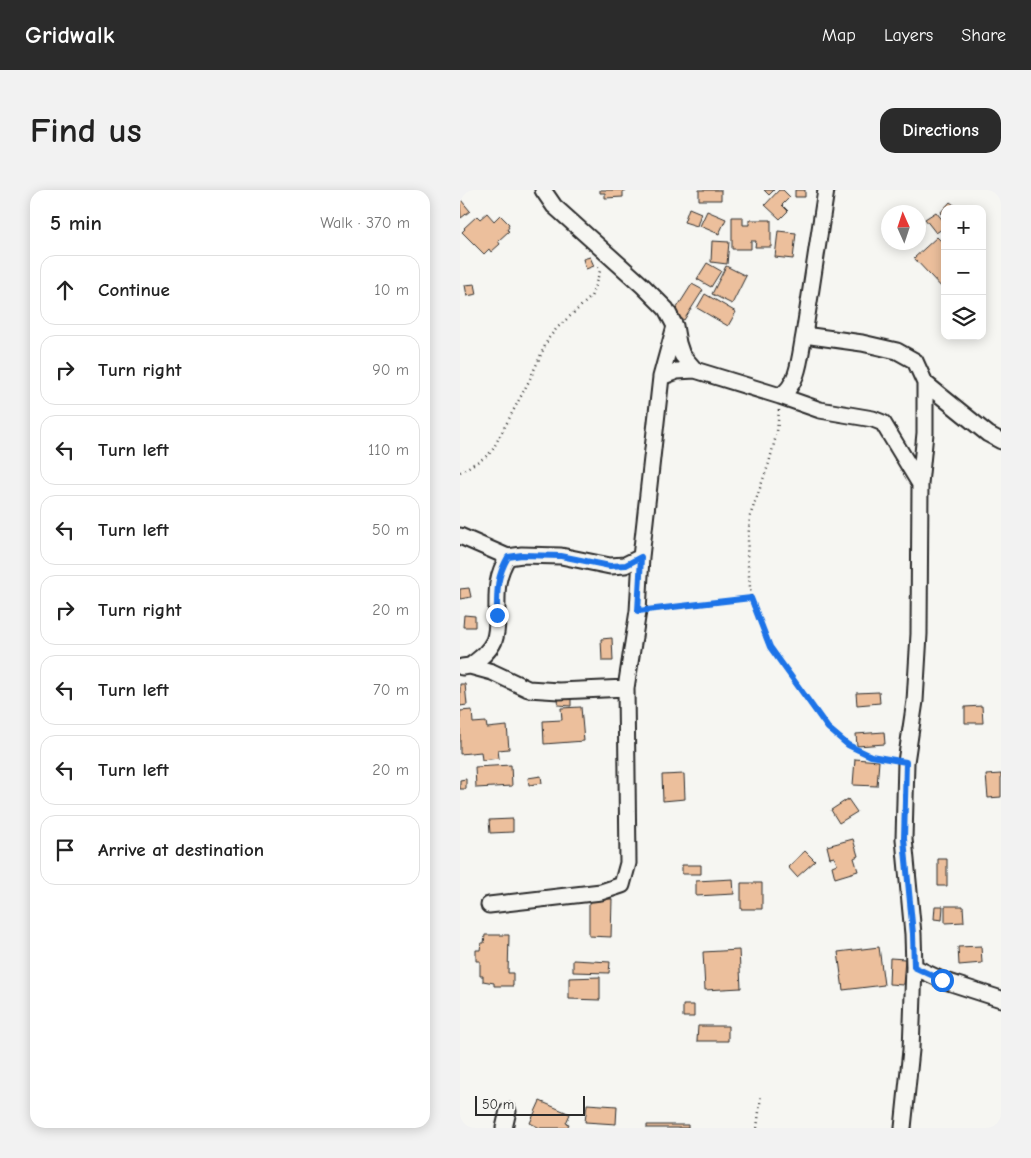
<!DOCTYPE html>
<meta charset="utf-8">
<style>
:root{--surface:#fff;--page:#f2f2f2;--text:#222;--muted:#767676;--line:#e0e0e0;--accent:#2b2b2b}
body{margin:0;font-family:"Comic Neue",sans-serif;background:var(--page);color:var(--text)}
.controls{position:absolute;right:15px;top:15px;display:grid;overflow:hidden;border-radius:10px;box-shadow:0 2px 12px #0003}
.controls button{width:45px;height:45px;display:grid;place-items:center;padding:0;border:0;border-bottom:1px solid var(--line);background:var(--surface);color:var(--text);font:25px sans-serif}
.compass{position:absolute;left:421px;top:15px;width:45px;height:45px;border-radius:50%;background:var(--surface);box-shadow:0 2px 12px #0003;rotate:357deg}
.scale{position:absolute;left:15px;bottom:12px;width:110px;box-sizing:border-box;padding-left:5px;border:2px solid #2b2b2b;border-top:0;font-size:14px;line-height:18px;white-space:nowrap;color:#2b2b2b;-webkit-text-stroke:4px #f6f6f2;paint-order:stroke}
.stop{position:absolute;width:15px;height:15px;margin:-11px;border:4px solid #1a73e8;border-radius:50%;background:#fff}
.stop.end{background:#1a73e8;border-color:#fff;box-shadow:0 1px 5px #0008}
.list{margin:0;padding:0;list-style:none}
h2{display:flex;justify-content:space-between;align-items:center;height:65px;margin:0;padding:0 20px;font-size:21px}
h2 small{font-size:16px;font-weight:400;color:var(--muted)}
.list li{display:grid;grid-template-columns:32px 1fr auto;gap:15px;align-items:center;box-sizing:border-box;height:70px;margin:0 10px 10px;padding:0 10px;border:1px solid var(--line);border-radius:15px}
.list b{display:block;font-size:19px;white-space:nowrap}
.list em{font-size:16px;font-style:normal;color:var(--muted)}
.icon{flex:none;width:28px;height:28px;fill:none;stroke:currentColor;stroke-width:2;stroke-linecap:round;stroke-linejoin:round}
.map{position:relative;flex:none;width:541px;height:938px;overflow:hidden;border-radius:15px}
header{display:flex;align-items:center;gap:30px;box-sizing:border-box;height:70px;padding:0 25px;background:var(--accent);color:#fff}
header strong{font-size:24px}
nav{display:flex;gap:28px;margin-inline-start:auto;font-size:18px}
.intro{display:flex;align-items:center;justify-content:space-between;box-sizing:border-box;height:120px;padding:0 30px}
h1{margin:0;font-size:35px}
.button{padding:12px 22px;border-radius:15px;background:var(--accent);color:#fff;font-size:18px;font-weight:700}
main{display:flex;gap:30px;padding:0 30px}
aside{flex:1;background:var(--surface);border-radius:15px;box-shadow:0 2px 12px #0003}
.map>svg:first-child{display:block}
.building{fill:#ecbf9c;stroke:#2b2b2b}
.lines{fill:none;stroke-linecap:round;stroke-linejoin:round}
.minor-casing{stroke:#2b2b2b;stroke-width:19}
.path{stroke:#2b2b2b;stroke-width:2.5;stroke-dasharray:1 4;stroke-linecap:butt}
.minor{stroke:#f6f6f2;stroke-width:15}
.route{stroke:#1a73e8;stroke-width:6}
</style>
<header>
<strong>Gridwalk</strong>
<nav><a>Map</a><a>Layers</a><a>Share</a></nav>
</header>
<div class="intro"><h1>Find us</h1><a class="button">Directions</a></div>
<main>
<aside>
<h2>5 min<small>Walk · 370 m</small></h2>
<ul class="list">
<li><svg class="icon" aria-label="ahead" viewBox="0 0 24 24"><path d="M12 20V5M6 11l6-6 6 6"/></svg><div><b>Continue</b></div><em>10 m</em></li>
<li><svg class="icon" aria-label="right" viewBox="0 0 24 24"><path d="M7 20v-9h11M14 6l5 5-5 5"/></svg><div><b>Turn right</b></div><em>90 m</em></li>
<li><svg class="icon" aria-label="left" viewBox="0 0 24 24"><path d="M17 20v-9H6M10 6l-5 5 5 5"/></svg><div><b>Turn left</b></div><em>110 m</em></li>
<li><svg class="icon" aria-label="left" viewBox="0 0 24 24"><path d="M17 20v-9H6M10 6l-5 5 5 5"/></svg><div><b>Turn left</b></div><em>50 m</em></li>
<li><svg class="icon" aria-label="right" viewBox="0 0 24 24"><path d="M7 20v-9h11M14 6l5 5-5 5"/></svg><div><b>Turn right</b></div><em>20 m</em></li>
<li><svg class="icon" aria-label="left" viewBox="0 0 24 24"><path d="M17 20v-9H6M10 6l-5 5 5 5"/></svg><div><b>Turn left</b></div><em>70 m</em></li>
<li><svg class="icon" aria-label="left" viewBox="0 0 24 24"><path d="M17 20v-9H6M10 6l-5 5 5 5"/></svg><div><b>Turn left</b></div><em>20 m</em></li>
<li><svg class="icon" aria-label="arrive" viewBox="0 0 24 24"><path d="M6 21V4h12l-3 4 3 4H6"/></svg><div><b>Arrive at destination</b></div></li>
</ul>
</aside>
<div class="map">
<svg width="541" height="938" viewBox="0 0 541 938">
<rect width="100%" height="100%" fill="#f6f6f2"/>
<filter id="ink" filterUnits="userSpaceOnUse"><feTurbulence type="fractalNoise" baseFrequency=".02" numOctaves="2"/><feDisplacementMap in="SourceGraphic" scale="10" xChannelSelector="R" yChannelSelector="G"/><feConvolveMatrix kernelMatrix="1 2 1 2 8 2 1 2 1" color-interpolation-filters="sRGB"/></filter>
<g filter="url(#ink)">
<path class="building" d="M140,0H171L163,1V7L145,8V3H140Z
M239,0H261V10H239Z
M304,0H314L309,5Z
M319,0H323L330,7L322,15L328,21L320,29L305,15Z
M335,0H345V7H335Z
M1,10L10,21L1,28L0,11Z
M490,12L497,17L485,19V27L480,23Z
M229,18L241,23L237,36L224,32Z
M247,21L266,29L259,44L240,36Z
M476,22L485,33V37L476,43L465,29Z
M27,23L34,31L40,25L49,34L48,36L49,37L47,40L49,41L38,51L40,54L31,62L29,59L24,64L2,42L5,39L4,38L17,26L20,29Z
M272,27H283V35H289V30H311V57H295L296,51H291V59H272Z
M318,41L336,43L333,69L315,67Z
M477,47L485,55V101L454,68Z
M252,51L269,52L267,74L251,72Z
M130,67L134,76L126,79L123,69Z
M247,73L261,81L251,97L237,89Z
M266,76L286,86L272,114L252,104Z
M15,94L17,104L7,106L5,95Z
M232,94L243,100L224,130L213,124Z
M245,104L276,122L268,136L237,118Z
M9,398L11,407L0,409V399Z
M4,425L15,426V437H3Z
M152,448L153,471H142L141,449Z
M0,494H5L7,515L0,516Z
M419,502L420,513L397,515L396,503Z
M99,504H111V516L98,515Z
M522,516L523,533H505V517Z
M121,517L124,551L84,554L83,531L102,530L101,518Z
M12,520L13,533L26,532L27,538L47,536L49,559L38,560L39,568L22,570L21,562L0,564V521Z
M424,542L425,554L397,556L396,544Z
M395,569L419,571L417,596L393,595Z
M51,575L52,596L16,598L15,577Z
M224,584L225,609L203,611L202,585Z
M541,584V607L528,608L526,585Z
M81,586L82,593L69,595L68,588Z
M6,589V599H0V590Z
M388,609L397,622L379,633L371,620Z
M53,629V642L30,643L29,630Z
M393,649L398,666L394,668L398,681L375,688L372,676L377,674L374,667L370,668L367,656Z
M345,661L355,671L337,687L328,677Z
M478,669H487V696H478Z
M222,675H241V684H222Z
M273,689L274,704L236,706V691Z
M281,693H302V719H281Z
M129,709H152L151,747L129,746Z
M475,716H483L482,730L474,729Z
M485,716H503L504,732L485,733Z
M25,745H49L48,783H53V796H34V793L23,791V786H20V771H16V760H20L21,753H24Z
M521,756L522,773L499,775L498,757Z
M419,757L424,795L383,800L378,762Z
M279,760L281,798L245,800L243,762Z
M430,768L445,769L443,795L429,794Z
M113,770L150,772L149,783L113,782Z
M140,787V810L109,809V788Z
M223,815H234V827H223Z
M238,836H268V851H237Z
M80,911L110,924L106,933L109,934L107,938H80L70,933Z
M127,914L157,916L156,934L125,932Z
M187,935H228V938H187Z"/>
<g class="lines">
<g class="minor-casing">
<path id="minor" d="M83,0L94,16L183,96L206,119L215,136L218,153L222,165L235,180
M366,0L344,145L402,153L437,161L455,171L465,193V243L460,294L459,444L455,511L446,572L444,649L453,744L454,777L451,860L443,938
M201,187L217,181L235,180L320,206C339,195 340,165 344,145
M465,193L528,244L541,251
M320,206L360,220L413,229L423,233L460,294
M0,346L48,367
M10,476C19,469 29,462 34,451C37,443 37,435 37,427C37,403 35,388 48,367L62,365L101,366L150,376L165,375L181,367L201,187L215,136
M2,477L10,476L32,482L68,499L99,501L166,498
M29,715L141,702L162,695L168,673L166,498L178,421L181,367
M454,777L482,790L541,809
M44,938L48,921"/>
</g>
<path class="path" d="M319,220L317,242L309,273L290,326L287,364L291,408L310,457L368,538L388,555L411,566L433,570
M0,282L24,268L32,261L69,191L88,149L97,138L131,107L140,81L138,77
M193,420L291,408
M297,938L301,905"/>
<use href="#minor" class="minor"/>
</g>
</g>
<g class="lines" filter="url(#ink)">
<path class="route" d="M37,425C37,402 36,388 48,367L62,365L101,366L150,376L166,375L181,367L178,421L291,408L310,457L368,538L388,555L411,566L446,572L444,649L453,744L454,777L482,790"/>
</g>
</svg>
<div class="controls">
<button>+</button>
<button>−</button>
<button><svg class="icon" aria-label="layers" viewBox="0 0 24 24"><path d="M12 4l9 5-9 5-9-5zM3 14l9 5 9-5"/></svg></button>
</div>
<svg class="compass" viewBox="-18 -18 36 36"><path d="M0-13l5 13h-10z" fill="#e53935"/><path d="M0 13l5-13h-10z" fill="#767676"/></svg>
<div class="scale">50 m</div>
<div class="stop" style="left:482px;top:790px"></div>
<div class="stop end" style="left:37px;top:425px"></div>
</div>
</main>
